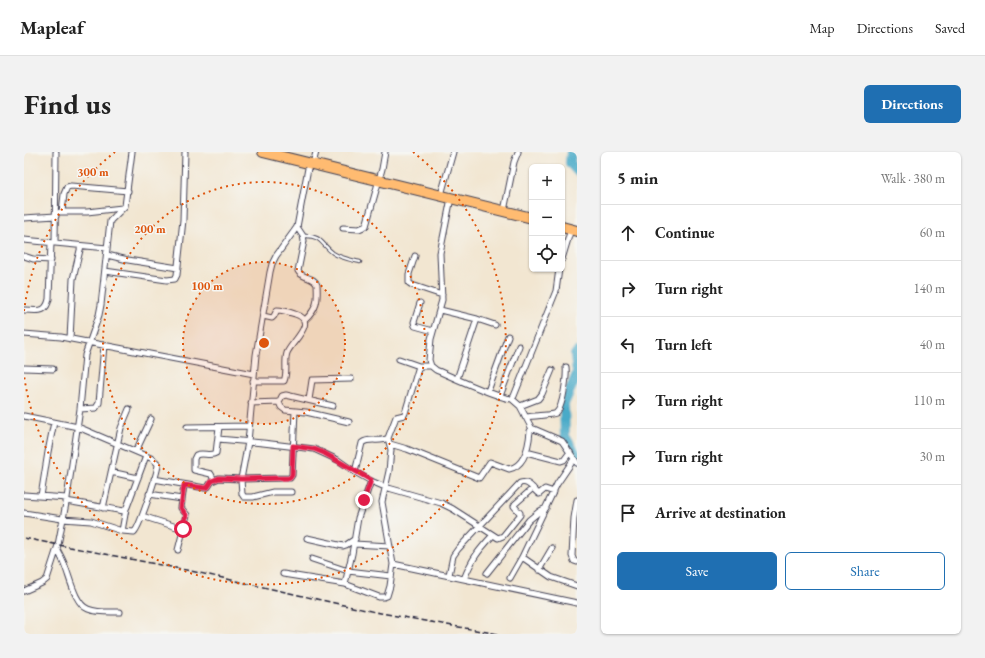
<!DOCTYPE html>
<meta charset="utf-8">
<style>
:root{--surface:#fff;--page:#f2f2f2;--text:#222;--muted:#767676;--line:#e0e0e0;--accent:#1f6fb2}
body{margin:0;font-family:"EB Garamond",serif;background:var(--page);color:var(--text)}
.controls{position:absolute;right:12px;top:12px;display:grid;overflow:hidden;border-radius:6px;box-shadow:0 1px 3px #0004}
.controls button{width:36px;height:36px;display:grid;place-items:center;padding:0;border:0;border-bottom:1px solid var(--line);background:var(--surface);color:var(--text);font:20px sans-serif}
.stop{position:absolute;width:12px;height:12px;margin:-9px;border:3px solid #e11d48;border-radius:50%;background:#fff}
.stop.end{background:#e11d48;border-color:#fff;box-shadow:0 1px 4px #0008}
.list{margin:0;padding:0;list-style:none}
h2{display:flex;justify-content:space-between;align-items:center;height:52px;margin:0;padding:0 16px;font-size:17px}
h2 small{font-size:13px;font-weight:400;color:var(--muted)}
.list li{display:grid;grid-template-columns:26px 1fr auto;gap:12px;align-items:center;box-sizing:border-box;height:56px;padding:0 16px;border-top:1px solid var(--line)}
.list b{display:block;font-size:15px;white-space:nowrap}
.list em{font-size:13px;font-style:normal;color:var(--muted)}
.actions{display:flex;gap:8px;padding:12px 16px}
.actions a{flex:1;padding:9px 0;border:1px solid var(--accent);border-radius:6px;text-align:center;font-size:14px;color:var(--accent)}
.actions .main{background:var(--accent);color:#fff}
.icon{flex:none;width:22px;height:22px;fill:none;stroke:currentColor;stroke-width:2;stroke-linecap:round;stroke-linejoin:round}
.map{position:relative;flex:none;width:553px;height:482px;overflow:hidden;border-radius:6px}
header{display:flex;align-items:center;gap:24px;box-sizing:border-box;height:56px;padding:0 20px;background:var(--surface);border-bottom:1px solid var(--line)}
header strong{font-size:19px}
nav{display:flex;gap:22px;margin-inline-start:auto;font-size:14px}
.intro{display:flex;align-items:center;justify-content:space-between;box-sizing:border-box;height:96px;padding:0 24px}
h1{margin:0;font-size:28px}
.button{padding:10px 18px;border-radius:6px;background:var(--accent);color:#fff;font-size:14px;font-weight:700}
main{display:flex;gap:24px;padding:0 24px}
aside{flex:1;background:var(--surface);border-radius:6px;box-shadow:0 1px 3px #0004}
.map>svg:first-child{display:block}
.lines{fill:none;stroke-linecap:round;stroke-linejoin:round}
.river{stroke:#49aac8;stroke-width:10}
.lane-casing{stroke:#413f52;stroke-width:4.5}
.street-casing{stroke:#413f52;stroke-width:7}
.highway-casing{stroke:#413f52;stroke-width:12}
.lane{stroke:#fff;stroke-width:2.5}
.street{stroke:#fff;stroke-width:5}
.highway{stroke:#ffbb71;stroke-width:10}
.rail{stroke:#22223b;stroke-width:1.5;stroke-dasharray:6 3;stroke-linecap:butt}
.route{stroke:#e11d48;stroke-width:5}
.ring{fill:none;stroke:#de560e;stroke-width:2;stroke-dasharray:2 4}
.centre{fill:#de560e;stroke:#f6f6f2;stroke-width:2}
.ring-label{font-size:12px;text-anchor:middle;font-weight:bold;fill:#de560e;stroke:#f6f6f2;stroke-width:3;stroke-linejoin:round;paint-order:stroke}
</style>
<header>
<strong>Mapleaf</strong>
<nav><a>Map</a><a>Directions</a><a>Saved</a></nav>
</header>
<div class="intro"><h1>Find us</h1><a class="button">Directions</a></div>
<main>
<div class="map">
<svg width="553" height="482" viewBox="0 0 553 482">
<rect width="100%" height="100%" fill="#f6f6f2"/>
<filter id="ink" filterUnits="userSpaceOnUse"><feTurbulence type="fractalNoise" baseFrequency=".025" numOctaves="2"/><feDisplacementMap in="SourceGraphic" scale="8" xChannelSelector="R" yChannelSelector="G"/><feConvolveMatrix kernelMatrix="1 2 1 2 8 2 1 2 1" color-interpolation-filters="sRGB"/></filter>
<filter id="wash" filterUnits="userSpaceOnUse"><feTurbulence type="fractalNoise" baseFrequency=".012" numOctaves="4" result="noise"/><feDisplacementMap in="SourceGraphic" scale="16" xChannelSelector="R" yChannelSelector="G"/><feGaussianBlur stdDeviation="0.9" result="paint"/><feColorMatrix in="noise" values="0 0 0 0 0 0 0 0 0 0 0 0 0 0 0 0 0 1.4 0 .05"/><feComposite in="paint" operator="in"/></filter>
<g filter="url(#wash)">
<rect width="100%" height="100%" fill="#f2e6d1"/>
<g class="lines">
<path class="river" d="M547,0L546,11L553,19
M553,200L551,203L553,219
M553,222L540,252L541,284L553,305"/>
</g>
</g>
<g filter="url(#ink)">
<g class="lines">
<g class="lane-casing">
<path id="lane" d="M280,84C297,83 297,92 309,101C316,106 327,108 336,110"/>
</g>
<g class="street-casing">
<path id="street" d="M289,12L292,0
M417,43L429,0
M480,59L490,10L494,0
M36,60H63L98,56
M38,60L40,42L43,35L47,34L104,39
M0,66L32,64
M273,75L279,84L280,89L274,119C278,127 290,124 293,133C294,149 293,157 281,168
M319,76L335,77L342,74L358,17L361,0
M0,88L83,96
M31,91L32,0
M83,103L104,108L154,116
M0,104L9,107L27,108
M391,104L385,122V131L388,133L418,143
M538,107L547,77
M81,119L143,128L151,127L153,123L159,68L161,0
M396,151L390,170L391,174L409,179
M0,158C13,158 22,162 25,147L27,91
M416,158L453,167L471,173
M0,182L37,185L230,222
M46,187L49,127L57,94
M375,207L395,214H407L412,218C426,224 475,247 488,247L490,244L532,139L535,117
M407,214L405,208L407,187L418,148L416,101L427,46
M0,216L29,217
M433,227L453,167
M229,229H260C264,220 260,210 263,201C267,190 295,169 271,162C265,160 259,158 253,158L250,164L248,166L239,164
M464,239L484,184
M476,244L495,194
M488,247L496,254L508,277
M285,248L288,228L327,227
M255,250L257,255L261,258L282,260L325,270
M227,251L255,250L258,244L262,243L309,254
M496,254L514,247L518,242L528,218
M56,257L72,256L75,251L80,193
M0,264L54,275L129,307L134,312C134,320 115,377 110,380L98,379L67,369L38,367L0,361
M501,265C507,264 530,263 532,261C539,256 543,224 542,215
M163,275L225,274
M194,287L239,291L290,297L314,308L331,320L347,329L361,335L417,351L429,357L474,386L479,384L496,363V361L490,354L491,352L509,336
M366,292L383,297L455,326L466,310L485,317C501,314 505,292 506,279L510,277L538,289L553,311
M112,299L127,267
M502,300L537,309L540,308L546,300
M87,320L114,326
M331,320L338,291C345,285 356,291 364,286L372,265L380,263L381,261L395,214
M130,327L181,336L184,335L188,329L195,326L217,327L266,326L268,323L271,259
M190,328L187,322L170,318V307L172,303C179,300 186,305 192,301L195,275
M267,340H249L229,345H220L218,342L217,327L224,290L232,203L246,120L248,112L252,104L273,75L285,11
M125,342L158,347
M0,343L43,346
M17,344L24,300L30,270
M553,348L550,366L548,404L550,409L553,410
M42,349L100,359L103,355L122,304
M79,356L97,276L105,257
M118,364L159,377
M98,379L102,357
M283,386L319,394L322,393L331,387
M330,392L366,394
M33,397C36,403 39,408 41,414C46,426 51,452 64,457C74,461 85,460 96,460
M154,398L163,363L157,356L160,333
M498,405L527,425L553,434
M288,407L324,419L367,424
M369,412L553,451
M515,418L528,396
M463,421L505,368L516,359L522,356
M259,422L321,432L355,445H360L363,444L366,434L369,412L358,350L365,319L367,298L364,286
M425,423L429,404L434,397L496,331C505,328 509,338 515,342L521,337L530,340
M486,426L498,405L533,332L550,307
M440,427C448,407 454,399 469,383
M321,432L328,402L334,366L347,329
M0,439L18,431L23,427L34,393L43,346L56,257L61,203L75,163L77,153L86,69L101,54L108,0"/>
</g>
<g class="highway-casing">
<path id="highway" d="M239,0L508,66
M538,75L553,79"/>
</g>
<use href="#lane" class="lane"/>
<use href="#street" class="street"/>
<use href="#highway" class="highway"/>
<path class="rail" d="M0,386L167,419L351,460L474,482"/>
</g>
</g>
<g class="lines" filter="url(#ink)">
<path class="route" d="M159,377L162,363L157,356L160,333L181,336L184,335L188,329L195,326L217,327L266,326L268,323L269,294L290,297L300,301L347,328L340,348"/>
</g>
<circle cx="240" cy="191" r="81" fill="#de560e" fill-opacity=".12"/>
<g class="ring">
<circle cx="240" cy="191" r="81"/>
<circle cx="240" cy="191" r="161"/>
<path d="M0 159A242 242 0 0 1 91 0M389 0A242 242 0 1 1 0 223"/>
</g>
<circle cx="240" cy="191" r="6" class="centre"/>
<g class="ring-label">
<text x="69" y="24">300 m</text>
<text x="126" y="81">200 m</text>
<text x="183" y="138">100 m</text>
</g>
</svg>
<div class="controls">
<button>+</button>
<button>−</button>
<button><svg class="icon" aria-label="locate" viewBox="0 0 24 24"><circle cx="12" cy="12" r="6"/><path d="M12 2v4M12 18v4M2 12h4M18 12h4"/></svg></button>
</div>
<div class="stop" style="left:159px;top:377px"></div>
<div class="stop end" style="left:340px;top:348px"></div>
</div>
<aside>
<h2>5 min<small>Walk · 380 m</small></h2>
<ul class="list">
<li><svg class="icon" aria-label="ahead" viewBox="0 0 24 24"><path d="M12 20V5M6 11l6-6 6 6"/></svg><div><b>Continue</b></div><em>60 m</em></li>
<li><svg class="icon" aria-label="right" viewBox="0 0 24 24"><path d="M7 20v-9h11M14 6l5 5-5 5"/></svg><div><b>Turn right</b></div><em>140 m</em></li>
<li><svg class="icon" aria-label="left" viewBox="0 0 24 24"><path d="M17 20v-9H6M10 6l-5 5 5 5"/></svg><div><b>Turn left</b></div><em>40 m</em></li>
<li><svg class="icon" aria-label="right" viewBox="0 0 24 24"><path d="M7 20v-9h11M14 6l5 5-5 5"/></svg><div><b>Turn right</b></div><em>110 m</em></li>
<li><svg class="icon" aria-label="right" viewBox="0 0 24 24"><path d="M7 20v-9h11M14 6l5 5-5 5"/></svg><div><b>Turn right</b></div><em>30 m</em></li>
<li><svg class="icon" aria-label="arrive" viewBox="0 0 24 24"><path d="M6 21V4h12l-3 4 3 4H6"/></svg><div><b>Arrive at destination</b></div></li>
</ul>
<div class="actions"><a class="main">Save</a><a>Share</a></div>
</aside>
</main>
